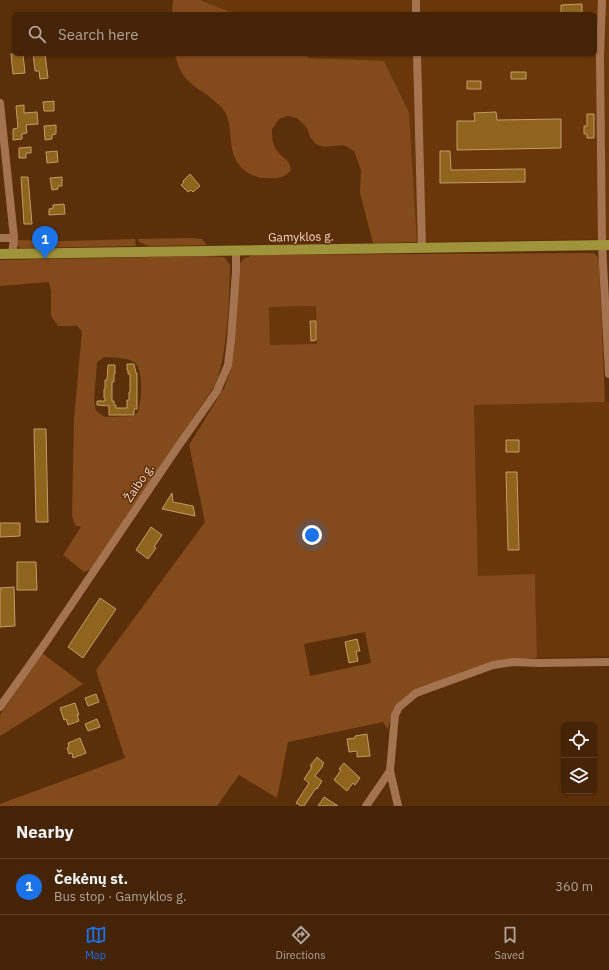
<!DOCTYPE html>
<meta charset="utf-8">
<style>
:root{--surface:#442307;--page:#4b2b11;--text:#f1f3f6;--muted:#afa49b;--line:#5c4028;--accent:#1a73e8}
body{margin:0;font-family:"IBM Plex Sans",sans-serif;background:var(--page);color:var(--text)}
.controls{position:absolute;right:12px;bottom:12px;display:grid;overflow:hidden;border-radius:6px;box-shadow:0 1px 3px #0004}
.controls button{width:36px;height:36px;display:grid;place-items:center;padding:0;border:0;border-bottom:1px solid var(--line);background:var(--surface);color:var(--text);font:20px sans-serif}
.you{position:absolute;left:312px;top:535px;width:14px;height:14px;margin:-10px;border:3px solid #fff;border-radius:50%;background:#1a73e8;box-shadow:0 0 0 6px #1a73e833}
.badge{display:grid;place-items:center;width:26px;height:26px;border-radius:50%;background:var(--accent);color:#fff;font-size:13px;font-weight:700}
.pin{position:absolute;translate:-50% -33px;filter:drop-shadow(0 1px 2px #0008)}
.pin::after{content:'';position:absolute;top:21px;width:14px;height:12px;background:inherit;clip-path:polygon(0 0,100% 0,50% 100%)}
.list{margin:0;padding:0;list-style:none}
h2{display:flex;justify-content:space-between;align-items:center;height:52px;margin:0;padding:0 16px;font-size:17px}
h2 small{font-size:13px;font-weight:400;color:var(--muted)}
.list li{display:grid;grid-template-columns:26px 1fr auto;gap:12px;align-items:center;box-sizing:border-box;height:56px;padding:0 16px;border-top:1px solid var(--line)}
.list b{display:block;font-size:15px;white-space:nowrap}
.list p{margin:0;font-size:13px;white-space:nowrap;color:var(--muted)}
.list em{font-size:13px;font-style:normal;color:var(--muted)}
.icon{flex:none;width:22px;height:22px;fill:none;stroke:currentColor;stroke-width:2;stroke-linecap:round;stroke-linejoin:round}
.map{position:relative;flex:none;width:609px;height:806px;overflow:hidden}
.search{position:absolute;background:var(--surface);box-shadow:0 1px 3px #0004;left:12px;right:12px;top:12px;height:44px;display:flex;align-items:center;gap:10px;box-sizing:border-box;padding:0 14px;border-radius:6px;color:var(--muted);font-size:15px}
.sheet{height:108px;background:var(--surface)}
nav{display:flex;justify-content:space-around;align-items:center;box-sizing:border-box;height:56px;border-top:1px solid var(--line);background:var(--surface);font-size:11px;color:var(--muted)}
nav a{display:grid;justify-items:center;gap:2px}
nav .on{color:var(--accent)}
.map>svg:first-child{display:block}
.built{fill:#6a370a}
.green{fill:#834a1b;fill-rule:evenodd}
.building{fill:#8f641c;stroke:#c19d6a}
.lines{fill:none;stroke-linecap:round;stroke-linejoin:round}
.minor{stroke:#a47350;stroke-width:8}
.major{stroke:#9f933c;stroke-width:10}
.labels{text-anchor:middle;stroke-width:3;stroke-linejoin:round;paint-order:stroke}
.street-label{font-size:12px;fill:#f0d4c2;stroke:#5b2f09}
</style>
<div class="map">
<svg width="609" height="806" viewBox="0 0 609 806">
<rect width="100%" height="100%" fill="#5b2f09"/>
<path class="built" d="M200,0H609V239L417,242L409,113L308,58L307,54H595V14H295L280,13L277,14H235Z
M316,306L317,344L270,346L269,307Z
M609,402V656L537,658L535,574L478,577L474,404Z"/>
<path class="green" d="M173,0H200L235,14H172Z
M175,54H307L308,58L384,61L409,113L417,242L373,243L360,193L361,170L354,151L344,145L324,147L316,144L310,137L307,128L297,118L288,116L279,119L272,129C272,136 272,143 276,149C281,158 290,159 291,170C285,178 276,179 266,178C258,178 250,175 244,170C223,152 237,126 222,108C202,86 182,88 175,54Z
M193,238L202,239L207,245L149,246L139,242L138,239Z
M135,239L136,246L21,248L15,246L18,240L64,241Z
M593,253L597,256L599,261L605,402L474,405L478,576L535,574L537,658L512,659L412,692C393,704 394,708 388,729L383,722L288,742L277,798L239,775L217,806H0V804L125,758L96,670L205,522L189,445L224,388L229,374L232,358L239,265L243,259L253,255ZM316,306L317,344L270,345L269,307ZM365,632L371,663L310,676L304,644Z
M202,256L224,257L230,265C229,303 228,349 216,384L91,569L84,572L63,555L81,527L75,525L72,516L74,418L82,331L77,326H58L51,316V291L49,282L0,286V260ZM105,357C114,358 130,357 136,364C143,371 142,402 138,411C138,412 135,415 134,416L105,417L96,411L94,401L97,362Z
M42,653L83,684L0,736V715Z"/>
<path class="building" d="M582,4V14H561V5Z
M11,54H23L25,73L13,74Z
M33,54H45L48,78L40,79L39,71H35Z
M511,72H526V79H511Z
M467,81H481V89H467Z
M54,101V111H44L43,102Z
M24,105V113L37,112L38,124L26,125L27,133L22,134V139L13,140V129L18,128L16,106Z
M496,112L497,120L561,119V148L457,150V121H475L474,113Z
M587,114H594V138H587V134H584V126H587Z
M56,125V134L52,135V139L45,140L44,126Z
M31,147V153H26V158H19V148Z
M57,151L58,162L47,163L46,152Z
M440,151H450L451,170L525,169V182L440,183Z
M190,174L200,186L193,192L191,190L188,192L181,185L184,182L183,181Z
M21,177H28L32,224H24Z
M62,177V186H58V189L52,190L50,178Z
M64,204L65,214L49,215V209L53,208V205Z
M310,321H316V340L311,341Z
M127,364H134L136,373H137V409H134V415H109V406L97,405V401H105V398H104V389H105V380H107L108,365H115V374H114V382H112V401H114V405H116V408H127V400H129V392H130V374H128V370H127Z
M34,429H46L48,522H36Z
M506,440H519V452H506Z
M506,472H517L519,550H508Z
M172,493L173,502L193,506L195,516L162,509Z
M0,523H20V536L0,537Z
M151,527L162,535L154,547L156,548L148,559L136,550Z
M17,562H36L37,590H17Z
M14,587L15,626L0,627V588Z
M100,598L116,609L83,658L68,647Z
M357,639L360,651H356L358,661L349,663L345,642Z
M96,694L99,702L88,706L85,698Z
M75,703L79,715H77L79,721L68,725L66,719L64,720L60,708Z
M97,719L100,727L88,731L85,724Z
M367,734L370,756L357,757V751L349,752L347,739L355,738V736Z
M80,738L86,753L73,758L72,753L69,754L67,748L69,747L68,743Z
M317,757L324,763L322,765L323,766L315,776L322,781L317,789L316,788L304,806H301L296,803L309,783L304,779L312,767L310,766Z
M344,763L360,778L355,785L353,783L347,791L334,780L341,770L339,769Z
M324,797L338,806H318Z"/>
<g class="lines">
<path class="minor" d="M416,0V14
M602,0L600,58L602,245L609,374
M417,54L422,248
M0,103L14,238L12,254
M0,238H14
M0,707L46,642L177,448L217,391L228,365L231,340L236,271V251
M366,806L390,771
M398,806L390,771L395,715L399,707L416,693L493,665L513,662L539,663L609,662"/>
<path class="major" d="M0,254L609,245"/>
</g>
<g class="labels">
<g class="street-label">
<text transform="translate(301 237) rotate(-1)" y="4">Gamyklos g.</text>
<text transform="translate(139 483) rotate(-56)" y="4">Žaibo g.</text>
</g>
</g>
</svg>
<div class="controls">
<button><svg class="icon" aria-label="locate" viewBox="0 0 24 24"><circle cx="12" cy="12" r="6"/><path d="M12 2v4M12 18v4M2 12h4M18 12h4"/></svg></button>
<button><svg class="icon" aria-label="layers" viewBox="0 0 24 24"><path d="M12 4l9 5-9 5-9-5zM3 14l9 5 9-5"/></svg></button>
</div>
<div class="you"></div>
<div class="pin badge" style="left:45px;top:259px">1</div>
<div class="search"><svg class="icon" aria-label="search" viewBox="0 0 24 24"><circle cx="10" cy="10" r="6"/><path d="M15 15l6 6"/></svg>Search here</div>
</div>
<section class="sheet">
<h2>Nearby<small></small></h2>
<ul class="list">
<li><span class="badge">1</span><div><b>Čekėnų st.</b><p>Bus stop · Gamyklos g.</p></div><em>360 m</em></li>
</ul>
</section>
<nav>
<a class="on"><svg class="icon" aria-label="map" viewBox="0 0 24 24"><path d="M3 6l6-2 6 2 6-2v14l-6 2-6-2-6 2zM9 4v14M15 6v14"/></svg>Map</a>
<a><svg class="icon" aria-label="directions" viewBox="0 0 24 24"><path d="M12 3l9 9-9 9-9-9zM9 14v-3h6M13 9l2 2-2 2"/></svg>Directions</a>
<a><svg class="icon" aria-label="saved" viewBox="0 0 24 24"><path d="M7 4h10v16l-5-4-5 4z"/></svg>Saved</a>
</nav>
